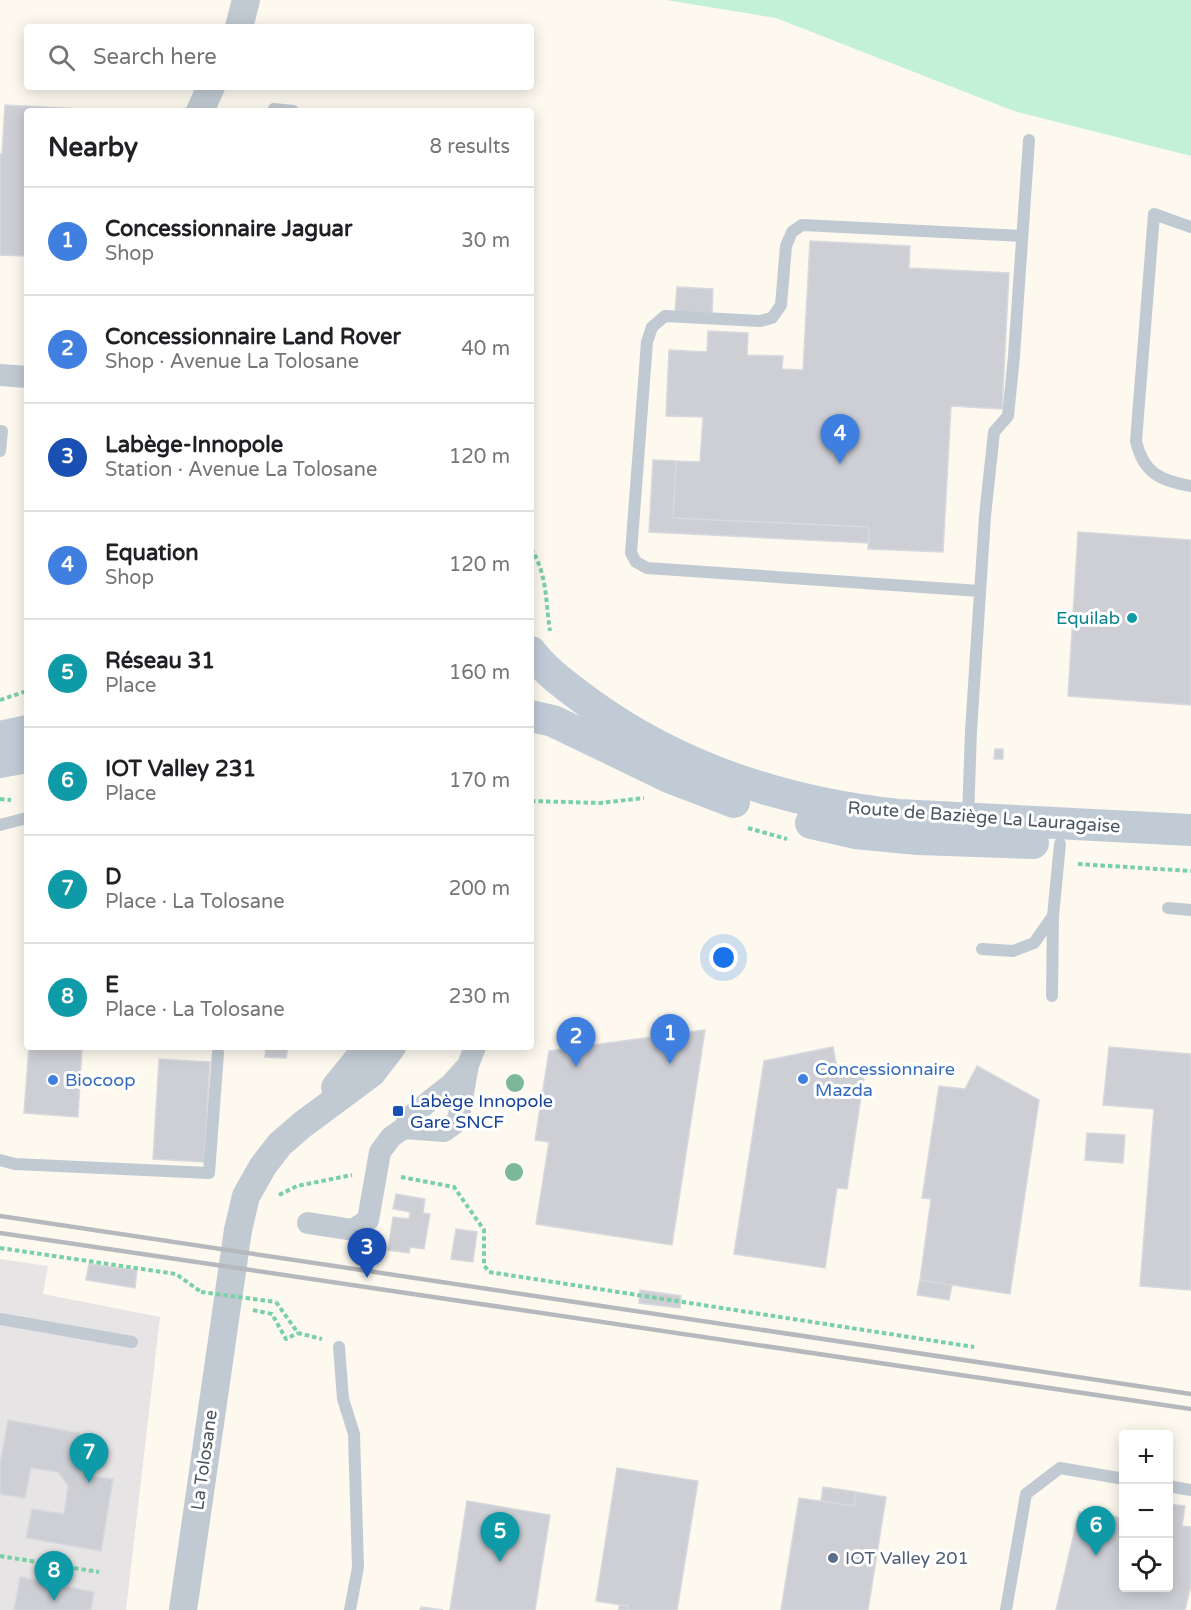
<!DOCTYPE html>
<meta charset="utf-8">
<style>
:root{--surface:#fff;--page:#f2f2f2;--text:#202124;--muted:#757577;--line:#e0e0e0;--accent:#2563eb}
body{margin:0;font-family:"Varela Round",sans-serif;background:var(--page);color:var(--text)}
.controls{position:absolute;right:18px;bottom:18px;display:grid;overflow:hidden;border-radius:6px;box-shadow:0 3px 15px #0003}
.controls button{width:54px;height:54px;display:grid;place-items:center;padding:0;border:0;border-bottom:2px solid var(--line);background:var(--surface);color:var(--text);font:30px sans-serif}
.you{position:absolute;left:724px;top:958px;width:21px;height:21px;margin:-15px;border:4px solid #fff;border-radius:50%;background:#1a73e8;box-shadow:0 0 0 9px #1a73e833}
.badge{display:grid;place-items:center;width:39px;height:39px;border-radius:50%;background:var(--accent);color:#fff;font-size:20px;font-weight:700}
.pin{position:absolute;translate:-50% -50px;filter:drop-shadow(0 2px 3px #0008)}
.pin::after{content:'';position:absolute;top:32px;width:21px;height:18px;background:inherit;clip-path:polygon(0 0,100% 0,50% 100%)}
.list{margin:0;padding:0;list-style:none}
h2{display:flex;justify-content:space-between;align-items:center;height:78px;margin:0;padding:0 24px;font-size:26px}
h2 small{font-size:20px;font-weight:400;color:var(--muted)}
.list li{display:grid;grid-template-columns:39px 1fr auto;gap:18px;align-items:center;box-sizing:border-box;height:108px;padding:0 24px;border-top:2px solid var(--line)}
.list b{display:block;font-size:22px;white-space:nowrap}
.list p{margin:0;font-size:20px;white-space:nowrap;color:var(--muted)}
.list em{font-size:20px;font-style:normal;color:var(--muted)}
.icon{flex:none;width:33px;height:33px;fill:none;stroke:currentColor;stroke-width:2;stroke-linecap:round;stroke-linejoin:round}
.map{position:relative;flex:none;width:1191px;height:1610px;overflow:hidden}
.search{position:absolute;background:var(--surface);box-shadow:0 3px 15px #0003;left:24px;top:24px;width:510px;height:66px;display:flex;align-items:center;gap:15px;box-sizing:border-box;padding:0 21px;border-radius:6px;color:var(--muted);font-size:22px}
.panel{position:absolute;background:var(--surface);box-shadow:0 3px 15px #0003;left:24px;top:108px;width:510px;height:942px;border-radius:6px}
.map>svg:first-child{display:block}
.commercial{fill:#fdf9ef;fill-rule:evenodd}
.education{fill:#e6e4e5}
.green{fill:#c3f1d5}
.building{fill:#cdcfd5;stroke:#d7d9de;stroke-width:1.5}
.lines{fill:none;stroke-linecap:round;stroke-linejoin:round}
.path{stroke:#7ad0a6;stroke-width:4;stroke-dasharray:4.5 3;stroke-linecap:butt}
.service{stroke:#c1cad2;stroke-width:12}
.minor{stroke:#c1cad2;stroke-width:22}
.tertiary{stroke:#c1cad2;stroke-width:28}
.secondary{stroke:#c1cbd6;stroke-width:32}
.rail{stroke:#b5b8bd;stroke-width:4.5}
.path-bridge{stroke:#7ad0a6;stroke-width:4;stroke-dasharray:4.5 3;stroke-linecap:butt}
.tree{fill:#7bb799}
.culture-dot{fill:#0f9aa8;stroke:#fff;stroke-width:2}
.shop-dot{fill:#3f7fe0;stroke:#fff;stroke-width:2}
.transit-dot{fill:#1a4fb4;stroke:#fff;stroke-width:2}
.service-dot{fill:#5c6f8a;stroke:#fff;stroke-width:2}
.labels{text-anchor:middle;stroke-width:6;stroke-linejoin:round;paint-order:stroke}
.culture-label{font-size:18px;fill:#0d838f;stroke:#fff;text-anchor:end}
.street-label{font-size:18px;fill:#4a5661;stroke:#fff}
.shop-label{font-size:18px;fill:#366cbe;stroke:#fff;text-anchor:start}
.transit-label{font-size:18px;fill:#164399;stroke:#fff;text-anchor:start}
.service-label{font-size:18px;fill:#4e5e75;stroke:#fff;text-anchor:start}
</style>
<div class="map">
<svg width="1191" height="1610" viewBox="0 0 1191 1610">
<rect width="100%" height="100%" fill="#f5f3f3"/>
<path class="commercial" d="M0,0H666L776,18L1014,111L1191,156V1610H0ZM27,27H531V87H27ZM27,111H531V1047H27ZM1124,1434H1168V1588H1124Z"/>
<path class="education" d="M0,1259L48,1266L43,1294L160,1317L126,1610H0Z"/>
<path class="green" d="M666,0H1191V156L1014,111L776,18Z"/>
<path class="building" d="M5,105L117,111H27V256L0,255V256V154H2Z
M810,241L910,246L909,268L1009,273L1002,409L951,406L943,552L868,549L869,527L673,518L676,461L700,462L703,417L666,416L669,350L707,352L708,331L748,333L747,355L783,356L782,369L803,370Z
M677,287L713,289L712,313L675,312Z
M653,460L676,461L673,518L869,527V543L649,532Z
M1078,532L1191,540V705L1068,696Z
M995,749H1003V759H994Z
M705,1030L672,1245L536,1224L549,1142L535,1140L549,1051Z
M29,1047H82L78,1117L24,1113Z
M266,1047H288L286,1058L265,1057Z
M833,1047L838,1073L864,1077L847,1189L837,1188L825,1268L734,1254L764,1061Z
M1109,1047L1191,1054V1290L1140,1286L1154,1109L1103,1105Z
M159,1059L210,1062L204,1162L153,1159Z
M977,1066L1039,1100L1010,1294L920,1280L931,1199L922,1198L939,1086L965,1089Z
M1087,1133L1125,1135L1123,1163L1085,1160Z
M396,1194L425,1199L423,1213L430,1214L424,1249L410,1247L409,1253L388,1250L393,1217L409,1219L410,1212L393,1209Z
M456,1229L477,1232L473,1262L451,1259Z
M89,1264L137,1270L135,1288L86,1280Z
M920,1280L952,1285L949,1300L917,1295Z
M640,1290L681,1296L680,1308L639,1303Z
M8,1420L80,1433L74,1466L82,1467L81,1474L113,1479L101,1551L26,1538L32,1509L64,1514L68,1486L58,1472L31,1468L25,1498L0,1494V1464Z
M617,1468L698,1481L677,1610H628V1606L596,1601Z
M823,1487L856,1492L854,1506L821,1501Z
M856,1492L886,1497L868,1610H781L799,1498L854,1506Z
M467,1501L550,1515L535,1610H450Z
M1168,1504L1185,1506L1182,1526L1191,1527V1585L1185,1610H1056L1079,1512L1124,1518V1588H1168Z
M20,1577L94,1592L91,1610H14Z
M619,1605L628,1606V1610H619Z
M421,1607L443,1610H420Z"/>
<g class="lines">
<path class="path" d="M531,548C548,577 545,599 550,631
M0,700L27,691
M0,799L11,800
M531,801L600,803L644,798
M748,828L787,839
M1078,864L1191,871
M401,1177L454,1187L484,1230V1265L489,1272L974,1347
M279,1195L297,1186L352,1175
M0,1248L176,1274L201,1292
M276,1302L298,1333L322,1339
M253,1310L272,1314L286,1339L298,1333
M0,1556L99,1572"/>
<path class="service" d="M273,111L274,109L293,111
M1191,227L1154,214L1136,441C1143,473 1161,481 1191,486
M0,431H2L0,451
M980,591L647,568L636,562L631,553L647,342L652,327L665,316L760,321L772,318L781,305L786,246L792,232L802,225L1022,236
M968,817L971,731L985,516L994,432L1008,416L1014,356L1029,140
M0,825L27,818
M1168,908L1191,910
M982,949L1013,951L1034,943L1053,916L1060,844
M1052,996L1053,916
M0,1160L15,1164L209,1173L218,1053
M0,1319L132,1342
M339,1347L343,1399L354,1434L358,1567L350,1610
M1168,1486L1191,1490
M1006,1610L1026,1494L1060,1468L1124,1479"/>
<path class="minor" d="M0,375L27,377
M468,1065L451,1084L412,1115L404,1128L444,1131L458,1121L468,1065L475,1047
M308,1223L353,1230L368,1220L380,1152L391,1137L404,1128"/>
<path class="tertiary" d="M239,27L246,0
M200,111L211,87
M335,1087L357,1060L365,1047
M183,1610L238,1230L246,1196L263,1166L280,1144L302,1125L372,1073L392,1047"/>
<path class="secondary" d="M531,652C546,672 569,688 589,703C680,769 787,803 898,815L1191,830
M531,716L553,721L669,777L734,802
M0,737L27,731
M0,762L27,757
M811,823L855,833L918,839L1033,843"/>
<path class="rail" d="M0,1216L1191,1394
M0,1233L1191,1409"/>
<path class="path-bridge" d="M201,1292L276,1302"/>
</g>
<g class="tree">
<circle cx="515" cy="1083" r="9"/>
<circle cx="514" cy="1172" r="9"/>
</g>
<circle class="culture-dot" cx="1132" cy="618" r="6"/>
<g class="shop-dot">
<circle cx="803" cy="1079" r="6"/>
<circle cx="53" cy="1080" r="6"/>
</g>
<rect class="transit-dot" x="392" y="1105" width="12" height="12" rx="3"/>
<circle class="service-dot" cx="833" cy="1558" r="6"/>
<g class="labels">
<g class="culture-label">
<text x="1120" y="624">Equilab</text>
</g>
<g class="street-label">
<text transform="translate(984 817) rotate(4)" y="6">Route de Baziège La Lauragaise</text>
<text transform="translate(204 1460) rotate(-82)" y="6">La Tolosane</text>
</g>
<g class="shop-label">
<text x="815" y="1075">Concessionnaire<tspan x="815" dy="21">Mazda</tspan></text>
<text x="65" y="1086">Biocoop</text>
</g>
<g class="transit-label">
<text x="410" y="1107">Labège Innopole<tspan x="410" dy="21">Gare SNCF</tspan></text>
</g>
<g class="service-label">
<text x="845" y="1564">IOT Valley 201</text>
</g>
</g>
</svg>
<div class="controls">
<button>+</button>
<button>−</button>
<button><svg class="icon" aria-label="locate" viewBox="0 0 24 24"><circle cx="12" cy="12" r="6"/><path d="M12 2v4M12 18v4M2 12h4M18 12h4"/></svg></button>
</div>
<div class="you"></div>
<div class="pin badge" style="left:670px;top:1064px;background:#3f7fe0">1</div>
<div class="pin badge" style="left:576px;top:1067px;background:#3f7fe0">2</div>
<div class="pin badge" style="left:367px;top:1278px;background:#1a4fb4">3</div>
<div class="pin badge" style="left:840px;top:464px;background:#3f7fe0">4</div>
<div class="pin badge" style="left:500px;top:1562px;background:#0f9aa8">5</div>
<div class="pin badge" style="left:1096px;top:1556px;background:#0f9aa8">6</div>
<div class="pin badge" style="left:89px;top:1483px;background:#0f9aa8">7</div>
<div class="pin badge" style="left:54px;top:1601px;background:#0f9aa8">8</div>
<div class="search"><svg class="icon" aria-label="search" viewBox="0 0 24 24"><circle cx="10" cy="10" r="6"/><path d="M15 15l6 6"/></svg>Search here</div>
<section class="panel">
<h2>Nearby<small>8 results</small></h2>
<ul class="list">
<li><span class="badge" style="background:#3f7fe0">1</span><div><b>Concessionnaire Jaguar</b><p>Shop</p></div><em>30 m</em></li>
<li><span class="badge" style="background:#3f7fe0">2</span><div><b>Concessionnaire Land Rover</b><p>Shop · Avenue La Tolosane</p></div><em>40 m</em></li>
<li><span class="badge" style="background:#1a4fb4">3</span><div><b>Labège-Innopole</b><p>Station · Avenue La Tolosane</p></div><em>120 m</em></li>
<li><span class="badge" style="background:#3f7fe0">4</span><div><b>Equation</b><p>Shop</p></div><em>120 m</em></li>
<li><span class="badge" style="background:#0f9aa8">5</span><div><b>Réseau 31</b><p>Place</p></div><em>160 m</em></li>
<li><span class="badge" style="background:#0f9aa8">6</span><div><b>IOT Valley 231</b><p>Place</p></div><em>170 m</em></li>
<li><span class="badge" style="background:#0f9aa8">7</span><div><b>D</b><p>Place · La Tolosane</p></div><em>200 m</em></li>
<li><span class="badge" style="background:#0f9aa8">8</span><div><b>E</b><p>Place · La Tolosane</p></div><em>230 m</em></li>
</ul>
</section>
</div>
